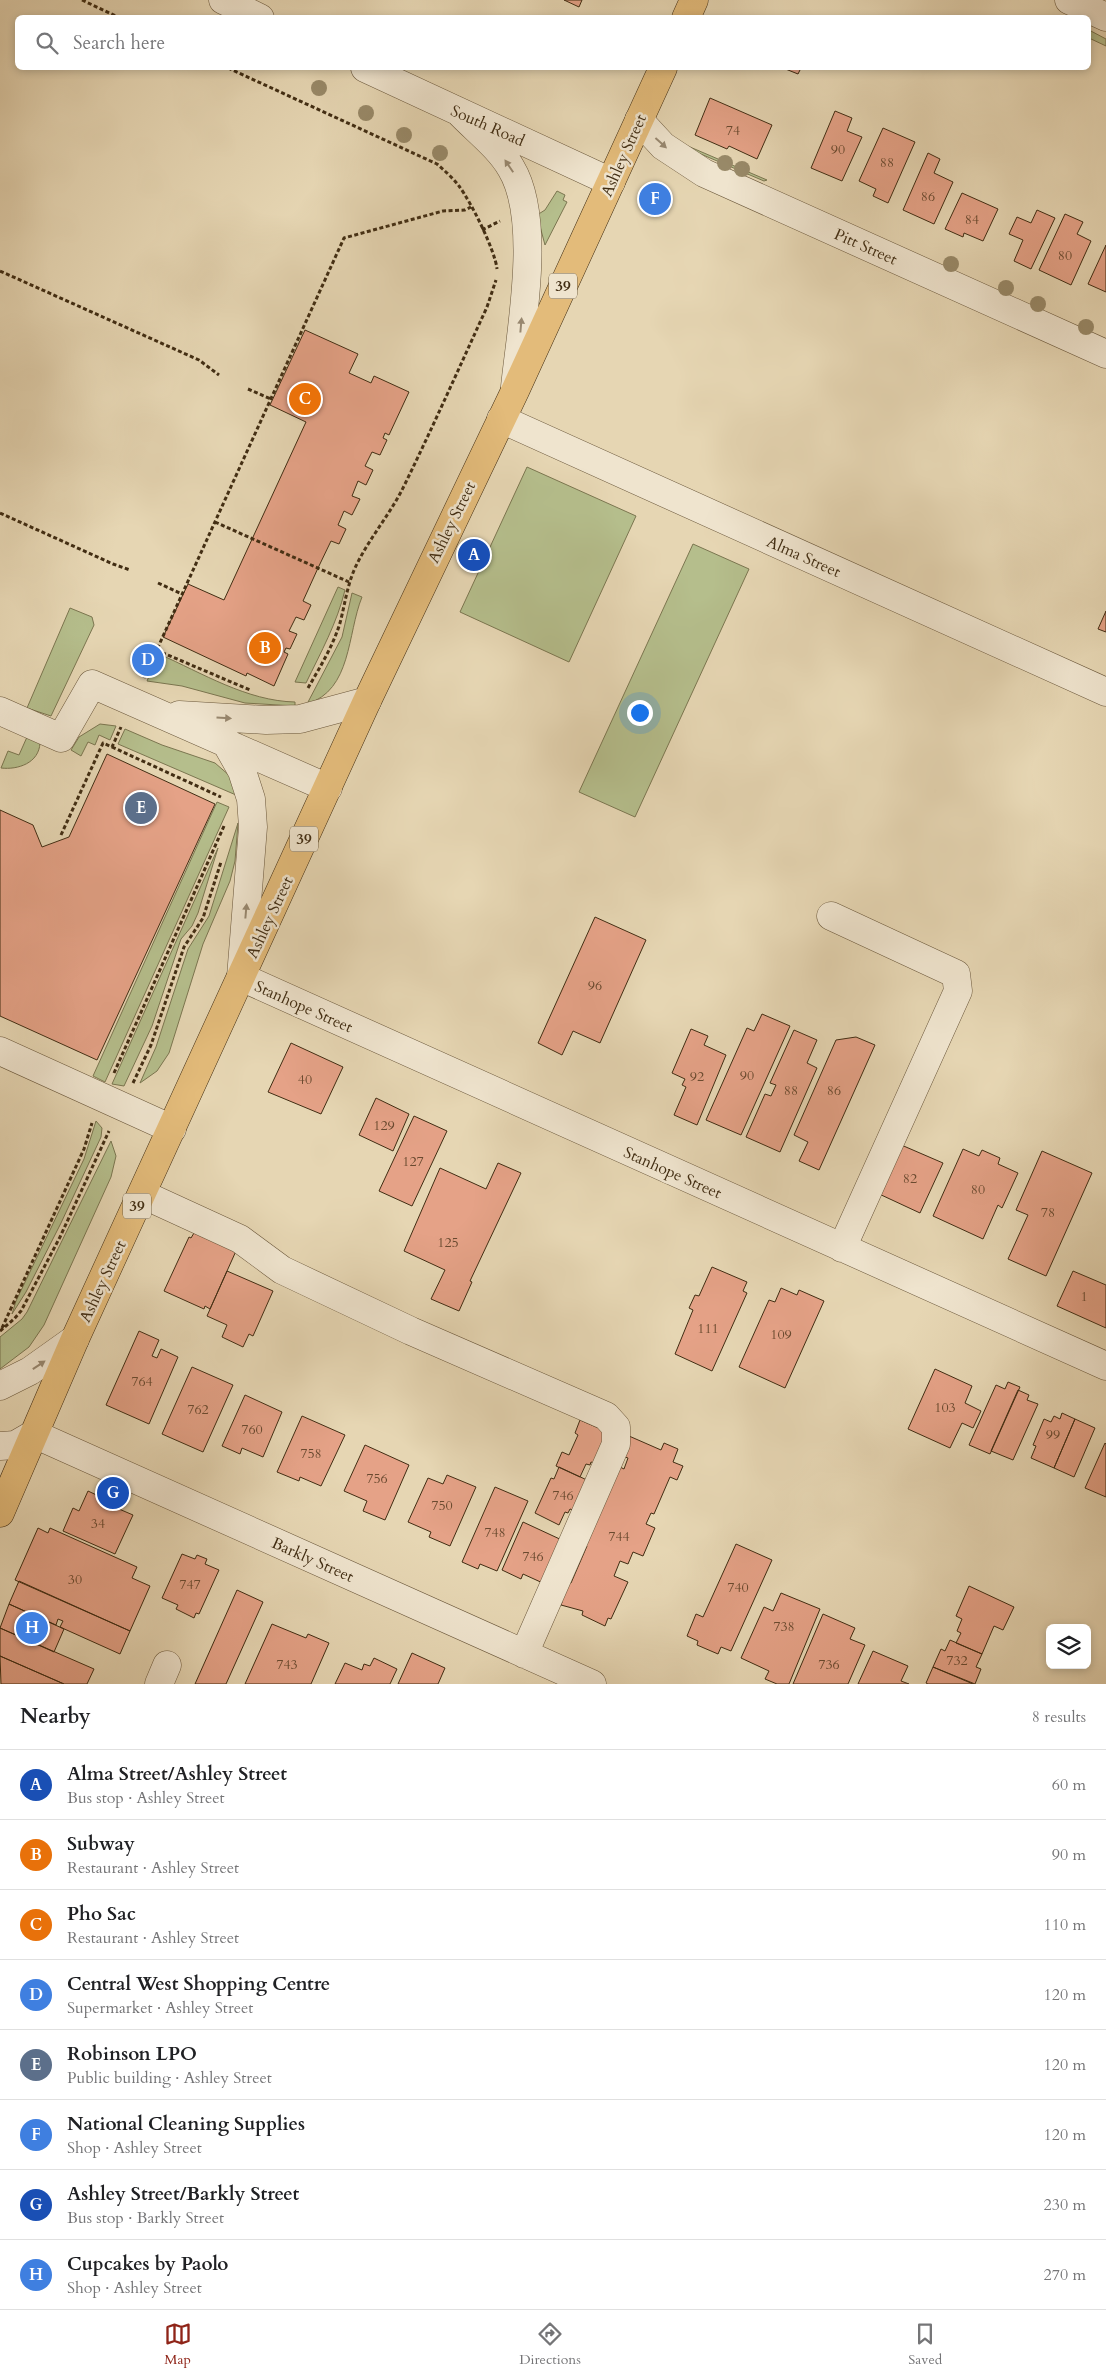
<!DOCTYPE html>
<meta charset="utf-8">
<style>
:root{--surface:#fff;--page:#f2f2f2;--text:#202124;--muted:#757577;--line:#e0e0e0;--accent:#8f2418}
body{margin:0;font-family:Cardo,serif;background:var(--page);color:var(--text)}
.controls{position:absolute;right:15px;bottom:15px;display:grid;overflow:hidden;border-radius:8px;box-shadow:0 2px 8px #0003}
.controls button{width:45px;height:45px;display:grid;place-items:center;padding:0;border:0;border-bottom:1px solid var(--line);background:var(--surface);color:var(--text);font:25px sans-serif}
.you{position:absolute;left:639px;top:712px;width:18px;height:18px;margin:-12px;border:4px solid #fff;border-radius:50%;background:#1a73e8;box-shadow:0 0 0 8px #1a73e833}
.badge{display:grid;place-items:center;width:32px;height:32px;border-radius:50%;background:var(--accent);color:#fff;font-size:16px;font-weight:700}
.pin{position:absolute;translate:-50% -50%;border:2px solid #fff;box-shadow:0 1px 5px #0006}
.list{margin:0;padding:0;list-style:none}
h2{display:flex;justify-content:space-between;align-items:center;height:65px;margin:0;padding:0 20px;font-size:21px}
h2 small{font-size:16px;font-weight:400;color:var(--muted)}
.list li{display:grid;grid-template-columns:32px 1fr auto;gap:15px;align-items:center;box-sizing:border-box;height:70px;padding:0 20px;border-top:1px solid var(--line)}
.list b{display:block;font-size:19px;white-space:nowrap}
.list p{margin:0;font-size:16px;white-space:nowrap;color:var(--muted)}
.list em{font-size:16px;font-style:normal;color:var(--muted)}
.icon{flex:none;width:28px;height:28px;fill:none;stroke:currentColor;stroke-width:2;stroke-linecap:round;stroke-linejoin:round}
.map{position:relative;flex:none;width:1106px;height:1684px;overflow:hidden}
.search{position:absolute;background:var(--surface);box-shadow:0 2px 8px #0003;left:15px;right:15px;top:15px;height:55px;display:flex;align-items:center;gap:12px;box-sizing:border-box;padding:0 18px;border-radius:8px;color:var(--muted);font-size:19px}
.sheet{height:625px;background:var(--surface)}
nav{display:flex;justify-content:space-around;align-items:center;box-sizing:border-box;height:70px;border-top:1px solid var(--line);background:var(--surface);font-size:14px;color:var(--muted)}
nav a{display:grid;justify-items:center;gap:2px}
nav .on{color:var(--accent)}
.map>svg:first-child{display:block}
.green{fill:#b5be8c;stroke:#7b7650}
.building{fill:#e5a287;stroke:#412d13}
.lines{fill:none;stroke-linecap:round;stroke-linejoin:round}
.minor-casing{stroke:#6a573b;stroke-width:29}
.major-casing{stroke:#412d13;stroke-width:29}
.path{stroke:#412d13;stroke-width:3;stroke-dasharray:4 2.5;stroke-linecap:butt}
.minor{stroke:#efe4ce;stroke-width:28}
.major{stroke:#e3bb7a;stroke-width:28}
.tree{fill:#988968}
.oneway{fill:#988870}
.labels{text-anchor:middle;stroke-width:5;stroke-linejoin:round;paint-order:stroke}
.number-label{font-size:14px;fill:#6a4a30}
.shield{fill:#efe4ce;stroke:#75644b;stroke-width:1}
.shield-label{font-size:15px;font-weight:bold;fill:#412d13}
.street-label{font-size:16px;fill:#412d13;stroke:#efe4ce}
</style>
<div class="map">
<svg width="1106" height="1684" viewBox="0 0 1106 1684">
<rect width="100%" height="100%" fill="#e6d6b3"/>
<filter id="stains"><feTurbulence type="fractalNoise" baseFrequency=".004" numOctaves="4"/><feColorMatrix values="0 0 0 0 .2 0 0 0 0 .09 0 0 0 0 .02 0 0 0 .5 -.17"/></filter>
<radialGradient id="worn" r=".72"><stop offset=".6" stop-color="#630" stop-opacity="0"/><stop offset="1" stop-color="#630" stop-opacity=".3"/></radialGradient>
<path class="green" d="M1089,30L1106,39V46L1089,38Z
M676,141L767,180L764,181L675,143Z
M557,191L565,195L563,200L567,202L545,245L537,215L545,210Z
M527,467L636,516L569,662L460,612Z
M693,544L749,569L635,817L579,792Z
M338,587L345,590C337,623 321,652 306,683L295,682Z
M352,593L362,597C347,634 352,690 307,704L342,637Z
M70,608L92,617L94,625L51,716L27,708Z
M159,654C202,673 247,701 295,702V706L245,703L182,686L147,681Z
M100,724L116,726L110,740L99,735L95,745L88,742L81,756L71,750L79,737Z
M125,729L162,745L215,763L230,776L236,795L118,744Z
M27,737L40,743C39,763 18,770 1,768L8,751L19,755Z
M217,802L229,807L105,1082L93,1076Z
M238,823L235,861L230,881L203,944L169,1053L157,1071L140,1083L156,1047L188,949L209,916Z
M218,848L198,913L192,926L181,939L152,1026L124,1086L112,1084Z
M96,1121L102,1128L101,1137L61,1223L26,1292L12,1314L16,1301L84,1159Z
M111,1141L116,1156L111,1177L44,1325L29,1347L0,1369V1337L22,1319L27,1312Z"/>
<path class="building" d="M564,0H582L579,7Z
M783,68H801L798,74Z
M710,98L772,125L757,159L729,146L727,149L695,135Z
M835,111L852,118L847,131L862,137L842,181L811,168Z
M883,128L915,142L888,203L873,196L876,189L859,181Z
M928,153L940,159L934,173L953,182L934,224L903,210Z
M962,193L998,209L983,241L964,233L963,237L945,229Z
M1037,210L1055,218L1031,269L1014,261L1023,240L1009,234L1017,217L1031,223Z
M1065,214L1083,222L1077,234L1091,241L1071,285L1039,270Z
M1106,245V292L1088,284Z
M305,330L358,354L349,373L371,383L374,376L409,392L389,435L385,433L383,438L387,440L380,455L372,452L365,466L373,470L366,485L358,481L352,496L360,499L352,515L344,511L338,525L346,529L339,544L331,541L318,568L303,601L311,605L304,620L296,617L289,631L297,634L290,649L286,648L284,652L288,654L274,686L247,673L246,676L163,637L188,584L224,600L306,422L270,405Z
M1106,611V632L1098,629Z
M107,754L215,804L97,1060L0,1016V810L33,825L42,847L69,837Z
M595,917L646,940L600,1043L573,1031L562,1055L538,1043Z
M762,1014L790,1026L741,1135L706,1120L747,1028L754,1031Z
M691,1029L708,1036L704,1045L726,1055L697,1125L674,1115L686,1087L682,1085L685,1079L672,1073Z
M794,1030L817,1040L807,1063L817,1068L780,1152L746,1137L765,1094L771,1096L776,1085L770,1083Z
M856,1037L875,1045L819,1170L799,1161L808,1142L794,1135L836,1040Z
M291,1043L343,1067L321,1114L268,1092Z
M376,1098L409,1114L393,1151L359,1135Z
M414,1116L447,1131L412,1206L379,1191Z
M899,1144L943,1163L920,1213L877,1193Z
M963,1149L979,1156L982,1150L1000,1158L998,1164L1018,1173L1002,1208L998,1205L983,1239L933,1216Z
M1042,1151L1092,1173L1046,1276L1008,1259L1028,1215L1016,1210Z
M498,1163L521,1173L470,1281L472,1282L459,1311L431,1299L445,1270L404,1251L440,1168L486,1189Z
M194,1233L236,1251L210,1309L205,1306L204,1309L164,1291L189,1237L191,1238Z
M712,1267L747,1282L743,1291L747,1293L712,1371L675,1354L693,1310L689,1308L695,1295L699,1296Z
M227,1271L273,1291L253,1336L249,1334L243,1347L222,1337L227,1325L207,1316Z
M1073,1271L1106,1285V1328L1057,1306Z
M781,1288L797,1295L799,1290L824,1301L785,1388L739,1367L769,1300L775,1302Z
M139,1331L159,1340L152,1356L157,1358L161,1349L178,1357L149,1424L106,1405Z
M192,1367L233,1385L203,1452L162,1434Z
M935,1369L972,1386L965,1403L981,1411L973,1428L962,1423L950,1448L908,1429Z
M1008,1382L1020,1387L990,1454L969,1445L996,1385L1005,1389Z
M1018,1390L1029,1395L1027,1400L1038,1404L1013,1460L991,1451Z
M245,1395L282,1412L263,1457L242,1448L240,1454L222,1446Z
M1062,1413L1075,1419L1054,1468L1031,1458L1036,1446L1033,1445L1044,1419L1051,1422L1054,1416L1060,1419Z
M302,1416L345,1435L321,1486L300,1477L299,1481L277,1472Z
M1075,1419L1095,1428L1074,1477L1054,1468Z
M580,1420L610,1433L597,1464L591,1462L590,1465L586,1464L580,1477L556,1466L562,1452L569,1455L578,1435L575,1433Z
M629,1436L661,1450L664,1443L678,1449L673,1462L683,1466L677,1480L670,1477L654,1514L651,1513L646,1524L655,1528L643,1556L633,1552L628,1564L620,1561L614,1576L628,1582L611,1619L608,1618L605,1626L582,1615L583,1611L561,1605L562,1602L559,1601L568,1582L571,1583L587,1546L581,1544L620,1467L624,1469L628,1458L625,1457Z
M1105,1443L1106,1444V1497L1085,1488Z
M365,1445L409,1465L385,1520L363,1511L367,1501L344,1491Z
M559,1467L589,1481L576,1511L570,1509L568,1513L565,1512L559,1525L535,1513L551,1478L554,1479Z
M447,1475L476,1487L450,1546L429,1537L431,1532L408,1522L428,1478L443,1484Z
M495,1487L528,1501L497,1571L480,1564L478,1569L462,1562Z
M88,1491L120,1506L119,1509L133,1515L115,1554L63,1531L73,1508L79,1511Z
M523,1522L564,1541L545,1584L523,1574L521,1579L502,1570Z
M38,1528L48,1533L50,1528L137,1567L132,1578L150,1586L130,1631L15,1580Z
M736,1544L772,1560L731,1651L721,1647L718,1654L697,1645L698,1641L687,1636L696,1614L703,1617Z
M182,1554L195,1559L197,1555L207,1559L205,1564L219,1570L199,1614L196,1613L194,1618L176,1609L178,1605L162,1598Z
M19,1581L130,1631L120,1654L60,1627L63,1621L58,1619L56,1625L9,1604Z
M969,1586L1014,1607L1003,1630L994,1626L982,1654L956,1643L961,1633L957,1631L962,1619L956,1616Z
M237,1590L263,1602L226,1684H195Z
M781,1593L820,1609L789,1684H777L765,1679L769,1671L741,1658L764,1607L773,1611Z
M9,1604L64,1629L54,1652L0,1628Z
M823,1614L855,1628L850,1639L865,1645L848,1684H793Z
M272,1624L306,1638L308,1634L329,1643L311,1684H245Z
M0,1628L94,1669L87,1684H64L0,1656Z
M950,1640L982,1654L976,1667L981,1669L975,1684L933,1667L941,1649L945,1651Z
M873,1651L908,1666L901,1681L909,1684H858Z
M412,1653L445,1668L438,1684H398Z
M0,1656L64,1684H1Z
M374,1658L397,1669L390,1684H335L345,1663L362,1670L364,1664L370,1666Z
M933,1667L973,1684H928L926,1683Z"/>
<g class="lines">
<g class="minor-casing">
<path id="minor" d="M223,0L260,18
M1069,0L1106,17
M365,68L611,182
M459,112C476,130 499,147 511,168C542,219 521,328 515,387
M639,120L663,146L704,173L1106,354
M501,419L1106,692
M0,711L61,738L92,684L328,788
M179,715L266,720L300,719L367,701
M225,741L242,771L251,799L253,827L241,977L1106,1366
M831,916L956,974L958,991L842,1248
M0,1051L172,1129
M142,1194L240,1239L282,1270L411,1331L606,1416L616,1427V1444L524,1654
M0,1386L30,1371L75,1339
M0,1446L15,1445L34,1434L592,1684
M159,1684L167,1665"/>
</g>
<g class="major-casing">
<path id="major" d="M686,18L694,0
M0,1513L75,1339L367,701L515,391L663,68"/>
</g>
<path class="path" d="M82,0L120,18
M228,68L437,164C445,171 453,178 459,186C471,202 495,250 497,269
M482,230L500,221
M0,271L199,360L219,375
M248,389L271,399
M0,513L113,564L130,570
M215,522L349,582
M158,583L182,594
M156,650L250,690
M144,678L344,238L443,211L465,210L471,207
M308,688C320,667 333,646 340,623C345,604 347,586 355,568C368,540 388,517 402,490C432,429 459,368 487,307L496,280
M112,747L221,797
M61,835L103,743L112,747L121,727
M114,1073L224,826
M133,1083L151,1045L184,947L203,918L221,862
M2,1328L84,1149L92,1123
M0,1331L14,1319L21,1311L60,1237L109,1131"/>
<use href="#minor" class="minor"/>
<use href="#major" class="major"/>
</g>
<g class="tree">
<circle cx="319" cy="88" r="8"/>
<circle cx="366" cy="113" r="8"/>
<circle cx="404" cy="135" r="8"/>
<circle cx="440" cy="153" r="8"/>
<circle cx="725" cy="163" r="8"/>
<circle cx="742" cy="169" r="8"/>
<circle cx="951" cy="264" r="8"/>
<circle cx="1006" cy="288" r="8"/>
<circle cx="1038" cy="304" r="8"/>
<circle cx="1086" cy="327" r="8"/>
</g>
<defs><path id="oneway-solid" d="M-6-.8H1V-3.2L6.5 0L1 3.2V.8H-6Z" transform="scale(1.25)"/></defs>
<g class="oneway">
<use href="#oneway-solid" transform="translate(661 143) rotate(42)"/>
<use href="#oneway-solid" transform="translate(509 166) rotate(-124)"/>
<use href="#oneway-solid" transform="translate(521 325) rotate(-85)"/>
<use href="#oneway-solid" transform="translate(224 718) rotate(3)"/>
<use href="#oneway-solid" transform="translate(246 911) rotate(-85)"/>
<use href="#oneway-solid" transform="translate(39 1365) rotate(-34)"/>
</g>
<g class="labels">
<g class="number-label">
<text x="733" y="135">74</text>
<text x="838" y="154">90</text>
<text x="887" y="167">88</text>
<text x="928" y="201">86</text>
<text x="972" y="224">84</text>
<text x="1065" y="260">80</text>
<text x="595" y="990">96</text>
<text x="747" y="1080">90</text>
<text x="697" y="1081">92</text>
<text x="305" y="1084">40</text>
<text x="791" y="1095">88</text>
<text x="834" y="1095">86</text>
<text x="384" y="1130">129</text>
<text x="413" y="1166">127</text>
<text x="910" y="1183">82</text>
<text x="978" y="1194">80</text>
<text x="1048" y="1217">78</text>
<text x="448" y="1247">125</text>
<text x="1084" y="1301">1</text>
<text x="708" y="1333">111</text>
<text x="781" y="1339">109</text>
<text x="142" y="1386">764</text>
<text x="945" y="1412">103</text>
<text x="198" y="1414">762</text>
<text x="252" y="1434">760</text>
<text x="1053" y="1439">99</text>
<text x="311" y="1458">758</text>
<text x="377" y="1483">756</text>
<text x="563" y="1500">746</text>
<text x="442" y="1510">750</text>
<text x="98" y="1528">34</text>
<text x="495" y="1537">748</text>
<text x="619" y="1541">744</text>
<text x="533" y="1561">746</text>
<text x="75" y="1584">30</text>
<text x="190" y="1589">747</text>
<text x="738" y="1592">740</text>
<text x="784" y="1631">738</text>
<text x="957" y="1665">732</text>
<text x="287" y="1669">743</text>
<text x="829" y="1669">736</text>
</g>
<g class="shield">
<rect x="549" y="273.5" width="28" height="25" rx="4"/>
<rect x="290" y="826.5" width="28" height="25" rx="4"/>
<rect x="123" y="1193.5" width="28" height="25" rx="4"/>
</g>
<g class="shield-label">
<text x="563" y="291">39</text>
<text x="304" y="844">39</text>
<text x="137" y="1211">39</text>
</g>
<g class="street-label">
<text transform="translate(488 125) rotate(24)" y="6">South Road</text>
<text transform="translate(623 155) rotate(-66)" y="6">Ashley Street</text>
<text transform="translate(866 246) rotate(24)" y="6">Pitt Street</text>
<text transform="translate(451 522) rotate(-64)" y="6">Ashley Street</text>
<text transform="translate(804 556) rotate(24)" y="6">Alma Street</text>
<text transform="translate(269 917) rotate(-65)" y="6">Ashley Street</text>
<text transform="translate(304 1006) rotate(24)" y="6">Stanhope Street</text>
<text transform="translate(673 1172) rotate(24)" y="6">Stanhope Street</text>
<text transform="translate(102 1281) rotate(-65)" y="6">Ashley Street</text>
<text transform="translate(313 1559) rotate(24)" y="6">Barkly Street</text>
</g>
</g>
<rect width="100%" height="100%" filter="url(#stains)"/>
<rect width="100%" height="100%" fill="url(#worn)"/>
</svg>
<div class="controls">
<button><svg class="icon" aria-label="layers" viewBox="0 0 24 24"><path d="M12 4l9 5-9 5-9-5zM3 14l9 5 9-5"/></svg></button>
</div>
<div class="you"></div>
<div class="pin badge" style="left:474px;top:555px;background:#1a4fb4">A</div>
<div class="pin badge" style="left:265px;top:648px;background:#e8710a">B</div>
<div class="pin badge" style="left:305px;top:399px;background:#e8710a">C</div>
<div class="pin badge" style="left:148px;top:660px;background:#3f7fe0">D</div>
<div class="pin badge" style="left:141px;top:808px;background:#5c6f8a">E</div>
<div class="pin badge" style="left:655px;top:199px;background:#3f7fe0">F</div>
<div class="pin badge" style="left:113px;top:1493px;background:#1a4fb4">G</div>
<div class="pin badge" style="left:32px;top:1628px;background:#3f7fe0">H</div>
<div class="search"><svg class="icon" aria-label="search" viewBox="0 0 24 24"><circle cx="10" cy="10" r="6"/><path d="M15 15l6 6"/></svg>Search here</div>
</div>
<section class="sheet">
<h2>Nearby<small>8 results</small></h2>
<ul class="list">
<li><span class="badge" style="background:#1a4fb4">A</span><div><b>Alma Street/Ashley Street</b><p>Bus stop · Ashley Street</p></div><em>60 m</em></li>
<li><span class="badge" style="background:#e8710a">B</span><div><b>Subway</b><p>Restaurant · Ashley Street</p></div><em>90 m</em></li>
<li><span class="badge" style="background:#e8710a">C</span><div><b>Pho Sac</b><p>Restaurant · Ashley Street</p></div><em>110 m</em></li>
<li><span class="badge" style="background:#3f7fe0">D</span><div><b>Central West Shopping Centre</b><p>Supermarket · Ashley Street</p></div><em>120 m</em></li>
<li><span class="badge" style="background:#5c6f8a">E</span><div><b>Robinson LPO</b><p>Public building · Ashley Street</p></div><em>120 m</em></li>
<li><span class="badge" style="background:#3f7fe0">F</span><div><b>National Cleaning Supplies</b><p>Shop · Ashley Street</p></div><em>120 m</em></li>
<li><span class="badge" style="background:#1a4fb4">G</span><div><b>Ashley Street/Barkly Street</b><p>Bus stop · Barkly Street</p></div><em>230 m</em></li>
<li><span class="badge" style="background:#3f7fe0">H</span><div><b>Cupcakes by Paolo</b><p>Shop · Ashley Street</p></div><em>270 m</em></li>
</ul>
</section>
<nav>
<a class="on"><svg class="icon" aria-label="map" viewBox="0 0 24 24"><path d="M3 6l6-2 6 2 6-2v14l-6 2-6-2-6 2zM9 4v14M15 6v14"/></svg>Map</a>
<a><svg class="icon" aria-label="directions" viewBox="0 0 24 24"><path d="M12 3l9 9-9 9-9-9zM9 14v-3h6M13 9l2 2-2 2"/></svg>Directions</a>
<a><svg class="icon" aria-label="saved" viewBox="0 0 24 24"><path d="M7 4h10v16l-5-4-5 4z"/></svg>Saved</a>
</nav>
